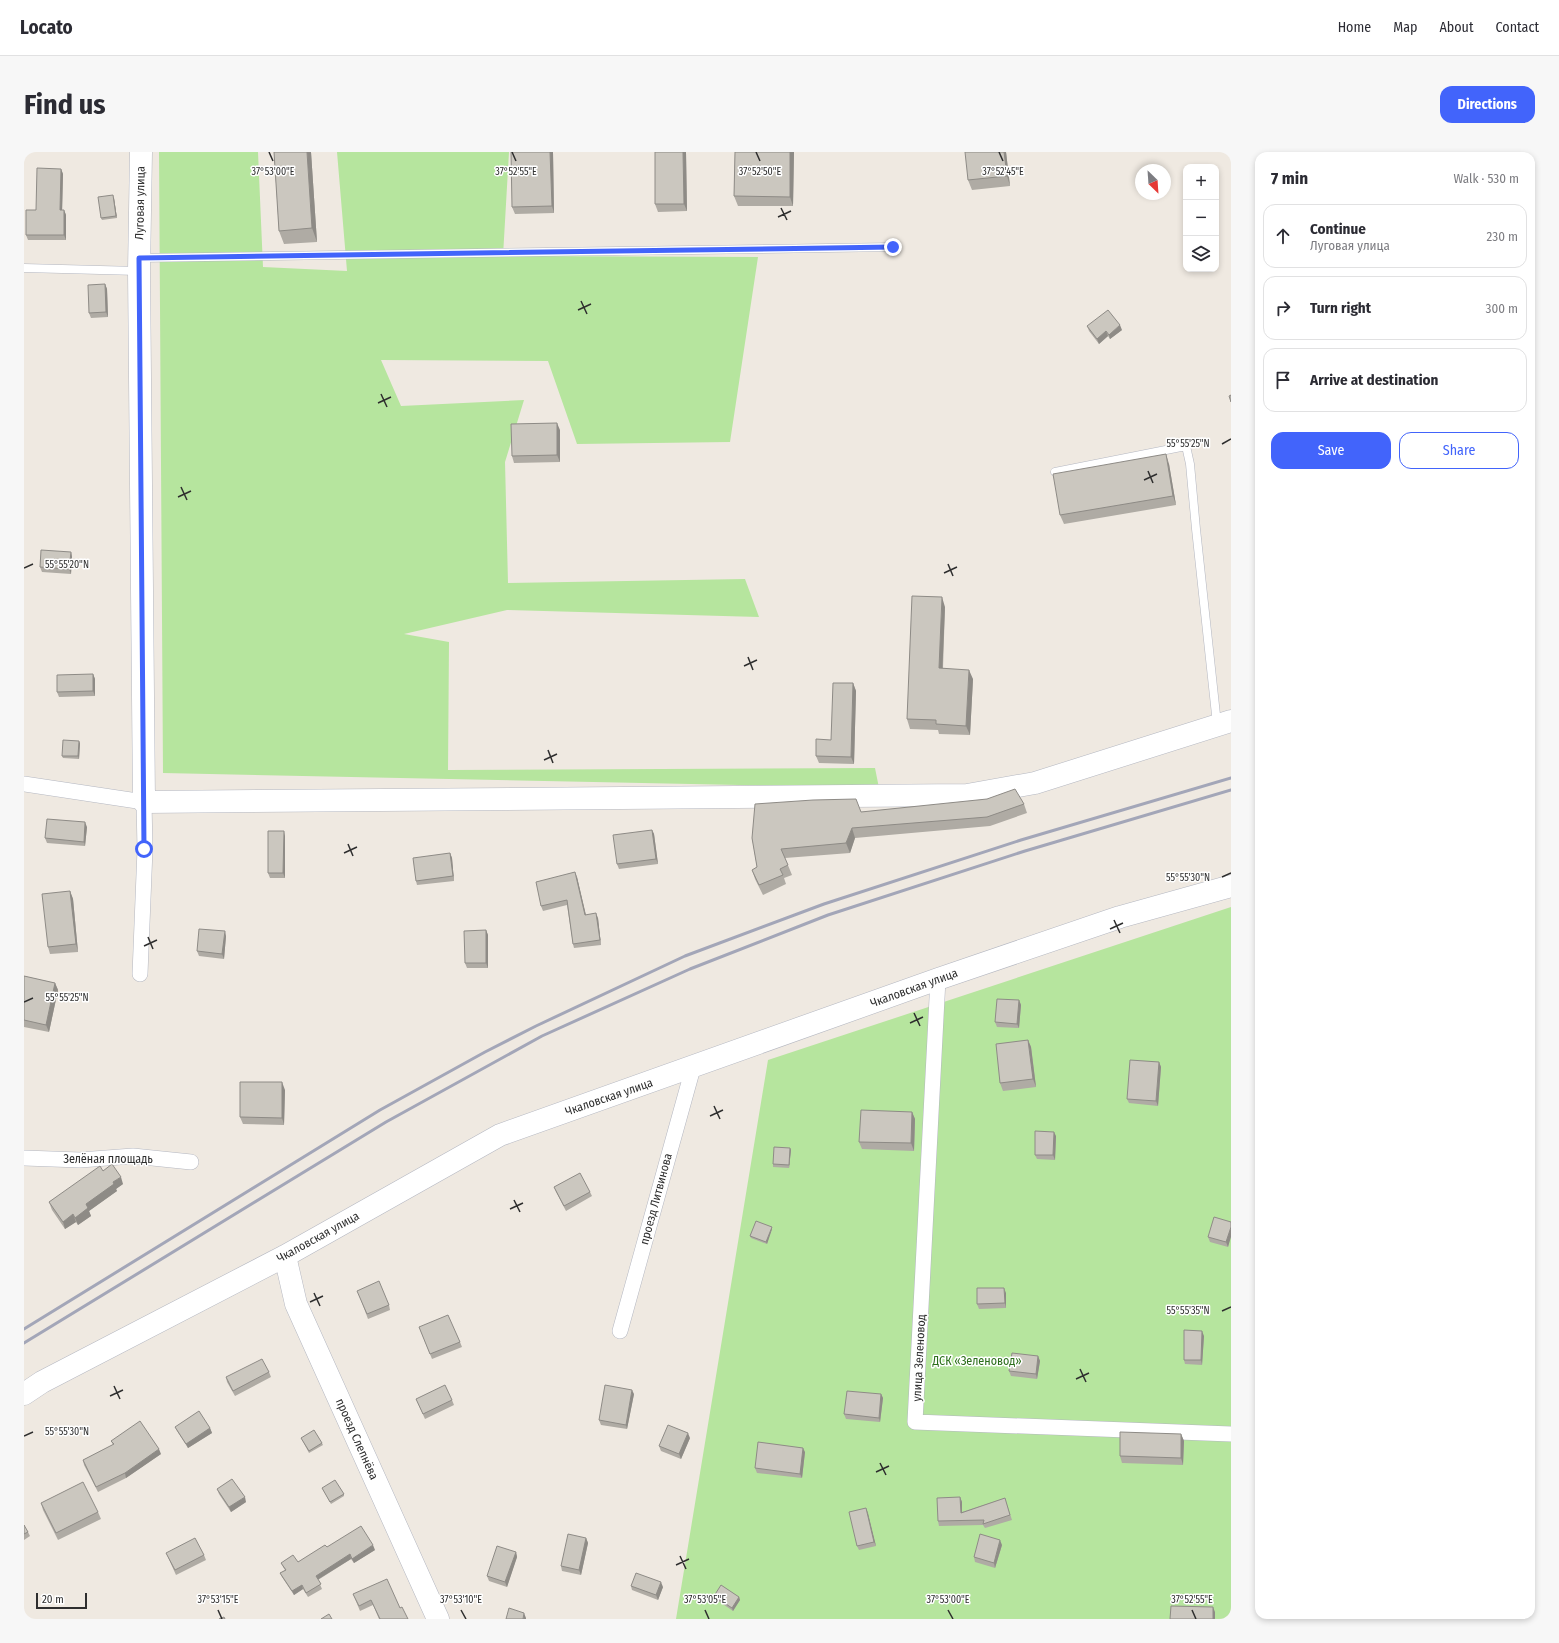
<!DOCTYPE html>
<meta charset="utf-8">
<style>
:root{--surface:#fff;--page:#f7f7f7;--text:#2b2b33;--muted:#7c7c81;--line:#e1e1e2;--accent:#4264fb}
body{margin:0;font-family:"Fira Sans Condensed",sans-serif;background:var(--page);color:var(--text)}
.controls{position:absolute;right:12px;top:12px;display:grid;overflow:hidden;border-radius:8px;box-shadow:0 2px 6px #0003}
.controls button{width:36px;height:36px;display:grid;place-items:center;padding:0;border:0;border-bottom:1px solid var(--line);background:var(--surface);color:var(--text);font:20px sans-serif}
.compass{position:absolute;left:1111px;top:12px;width:36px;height:36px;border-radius:50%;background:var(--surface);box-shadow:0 2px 6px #0003;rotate:155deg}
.scale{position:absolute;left:12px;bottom:10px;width:51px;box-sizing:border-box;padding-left:4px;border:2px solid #2e2e2e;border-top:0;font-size:11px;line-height:14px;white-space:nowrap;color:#2e2e2e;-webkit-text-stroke:3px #fff;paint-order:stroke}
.stop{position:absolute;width:12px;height:12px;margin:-9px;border:3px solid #4264fb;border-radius:50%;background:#fff}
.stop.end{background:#4264fb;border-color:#fff;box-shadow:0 1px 4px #0008}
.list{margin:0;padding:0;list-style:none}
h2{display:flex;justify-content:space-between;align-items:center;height:52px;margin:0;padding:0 16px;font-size:17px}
h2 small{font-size:13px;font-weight:400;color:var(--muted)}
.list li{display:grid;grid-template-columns:26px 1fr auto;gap:12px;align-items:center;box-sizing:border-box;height:64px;margin:0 8px 8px;padding:0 8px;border:1px solid var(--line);border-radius:12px}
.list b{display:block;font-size:15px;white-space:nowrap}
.list p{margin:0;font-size:13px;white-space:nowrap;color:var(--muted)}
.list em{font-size:13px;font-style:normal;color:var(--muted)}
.actions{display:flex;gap:8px;padding:12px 16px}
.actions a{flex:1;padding:9px 0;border:1px solid var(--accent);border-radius:12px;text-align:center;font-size:14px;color:var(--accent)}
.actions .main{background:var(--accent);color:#fff}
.icon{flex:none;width:22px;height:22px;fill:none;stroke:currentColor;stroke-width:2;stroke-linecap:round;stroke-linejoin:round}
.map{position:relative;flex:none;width:1207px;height:1467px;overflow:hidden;border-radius:12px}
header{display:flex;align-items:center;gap:24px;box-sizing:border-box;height:56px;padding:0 20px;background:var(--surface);border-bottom:1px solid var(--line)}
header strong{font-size:19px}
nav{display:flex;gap:22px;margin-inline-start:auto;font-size:14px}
.intro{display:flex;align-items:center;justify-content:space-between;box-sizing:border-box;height:96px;padding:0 24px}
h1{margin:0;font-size:28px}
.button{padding:10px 18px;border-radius:12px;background:var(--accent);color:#fff;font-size:14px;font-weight:700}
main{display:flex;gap:24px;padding:0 24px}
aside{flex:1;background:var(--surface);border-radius:12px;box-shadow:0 2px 6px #0003}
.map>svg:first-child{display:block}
.green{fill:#b6e59e}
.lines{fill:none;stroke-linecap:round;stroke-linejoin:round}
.lane-casing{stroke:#b4b7c1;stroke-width:9}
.street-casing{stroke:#b4b7c1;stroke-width:16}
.secondary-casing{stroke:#b4b7c1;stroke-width:23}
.lane{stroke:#fff;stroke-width:8}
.street{stroke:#fff;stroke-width:15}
.secondary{stroke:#fff;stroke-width:22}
.rail{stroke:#a3a6b8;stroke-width:3}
.wall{fill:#afaba4}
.shaded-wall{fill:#8e8b86}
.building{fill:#cbc7bf;stroke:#8e8b86}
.route{stroke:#4264fb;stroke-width:5}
.ticks{fill:none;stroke:#2e2e2e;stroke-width:1.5}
.labels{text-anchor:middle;stroke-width:3;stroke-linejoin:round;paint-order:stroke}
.street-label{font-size:12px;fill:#2e2e2e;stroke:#fff}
.park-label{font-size:12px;fill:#2c6e1b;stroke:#fff}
.ticks-label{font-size:10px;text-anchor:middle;fill:#2e2e2e;stroke:#fff;stroke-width:3;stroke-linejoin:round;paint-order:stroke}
</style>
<header>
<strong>Locato</strong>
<nav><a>Home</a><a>Map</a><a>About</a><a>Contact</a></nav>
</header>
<div class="intro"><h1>Find us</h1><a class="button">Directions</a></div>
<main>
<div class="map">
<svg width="1207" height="1467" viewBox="0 0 1207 1467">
<rect width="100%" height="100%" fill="#efe9e1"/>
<path class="green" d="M135,0H234L239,115L323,119L313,0H485L479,104L734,105L706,290L553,292L524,209L357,208L377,254L500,248L481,310L484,431L721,427L735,465L483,458L380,482L425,490L424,618L851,616L855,636L139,621Z
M1207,755V1467H652L744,908Z"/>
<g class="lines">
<g class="lane-casing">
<path id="lane" d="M116,106L869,95
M0,116L114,119
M1031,320L1162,294L1166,312L1172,377L1193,572"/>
</g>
<g class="street-casing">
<path id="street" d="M0,632L120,650L121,697L116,822
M914,827L891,1270L1207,1282
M0,1006L56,1008L109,1004L167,1010
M596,1179L669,916"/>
</g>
<g class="secondary-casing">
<path id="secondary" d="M117,0L115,119L120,650L943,643L1011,631L1207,569
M261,1104L272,1152L414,1467
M0,1242L18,1230L261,1104L476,983L914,827L1096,765L1207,734"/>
</g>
<use href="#lane" class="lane"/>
<use href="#street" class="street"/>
<use href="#secondary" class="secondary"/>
<path class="rail" d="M0,1177L356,958L461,900L512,874L661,804L800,752L997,688L1207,626
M0,1191L362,970L518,884L666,817L804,763L1001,699L1207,638"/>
</g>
<path class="wall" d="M250,0H287L293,90L260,92L255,79Z
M529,0L530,61L491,62L488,55Z
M662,0L663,59L634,60L631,52Z
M711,0H770L769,54H714L710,44Z
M982,0L986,34L948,38L944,28Z
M37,17L39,22L38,58H40L42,63V88H4L2,83L12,58Z
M90,46L93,66L78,68L77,66Z
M81,132L83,137L84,165L67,166L65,161Z
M1063,174L1098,178L1086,187L1084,184L1075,192L1065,179Z
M536,278V310L490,311L488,304Z
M1145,312L1152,353L1040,372L1036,363Z
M47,400L48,405L47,422L18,420L16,415Z
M921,455L919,516L949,527L946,583L915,582L914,578L886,577L883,567Z
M69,522L71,527V544L35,545L33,540Z
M829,531L832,539L830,612L795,611L792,604L807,588Z
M56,591L55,607L39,606L38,604Z
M1000,652L1003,661L966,674L831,686L826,701L761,706L768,723L760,726L762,732L739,743L731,727L728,718L733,715L728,686L837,660Z
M63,675L61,694L23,691L21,686Z
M628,678L630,682L634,712L595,717L593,712Z
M261,684V726H246L244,721Z
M426,701L428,706L430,729L393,733L392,729Z
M553,725L562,763L574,766L577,793L550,796L549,792L543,753L519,759L517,754Z
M46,739L49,747L54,800L26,802L24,795Z
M462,778L464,783V816H443L441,811Z
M202,784L200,807L175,804L173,799Z
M0,824L31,831L34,838L25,880L0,875Z
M995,848L997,853L995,876L973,875L971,870Z
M1004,888L1007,895L1012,935L979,939L976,931Z
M1135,910L1137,915L1134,954L1105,951L1103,947Z
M261,938L260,973L219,972L216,965Z
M888,960L891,967L890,999L838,997L835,990Z
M1032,984L1031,1008L1013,1007L1011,1003Z
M766,996L767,998L765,1016L749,1015V1012Z
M79,1019L99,1032L92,1037L93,1039L65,1059L67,1064L54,1073L52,1070L41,1077L28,1058L25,1050Z
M530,1035L566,1040L568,1044L542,1059L532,1040Z
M1207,1070L1204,1095L1186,1090L1184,1085Z
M748,1077L743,1092L727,1086L726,1084Z
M982,1141V1156L955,1157L953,1152Z
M335,1143L365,1153L366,1158L344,1167Z
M395,1175L436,1190L438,1195L408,1207Z
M1180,1184L1178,1213L1161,1212L1160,1208Z
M1014,1204L1016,1209L1013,1227L987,1224L985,1219Z
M245,1220L247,1225L211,1244L203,1230L202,1225Z
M610,1242L603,1277L577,1273L575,1268Z
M857,1242L859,1246L856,1270L822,1267L820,1262Z
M392,1247L428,1248L430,1253L401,1267Z
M151,1275L186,1276L188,1281L164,1296L153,1279Z
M1157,1282L1160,1289L1159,1313L1098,1311L1096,1304Z
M277,1286L298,1291L299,1293L285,1301Z
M666,1286L657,1307L637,1299L635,1294Z
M87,1289L137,1302L102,1326L74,1340L60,1313L59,1308L89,1293Z
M781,1300L778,1326L733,1321L731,1316Z
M298,1336L320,1342V1344L307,1352Z
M193,1337L222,1350L207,1360L195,1342Z
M936,1345L938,1350V1360L981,1346L988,1368L961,1376L959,1373L915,1374L914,1369Z
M17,1351L74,1360L77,1367L34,1388L19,1358Z
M842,1356L852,1394L835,1398L833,1394Z
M0,1373L4,1380L6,1384L0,1388Z
M562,1386L564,1391L557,1423L538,1419L537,1414Z
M978,1393L971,1416L951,1410L950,1405Z
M303,1395L351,1398L330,1411L327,1407L294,1428L298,1437L284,1445L279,1437L270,1443L258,1425L256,1421L261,1418L259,1415L257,1411L274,1410Z
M492,1400L493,1405L483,1435L465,1429L463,1424Z
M142,1401L180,1403L182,1408L152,1423Z
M607,1434L639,1435L634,1448L608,1438Z
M329,1442L376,1456L384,1467H355L349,1453L336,1459Z
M690,1444L715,1445L716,1448L709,1459L690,1446Z"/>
<path class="shaded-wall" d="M283,0H287L293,90L288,76Z
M526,0H529L530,61L528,54Z
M659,0H662L663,59L660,52Z
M766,0H770L769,54L766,45Z
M980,0H982L986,34L983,24Z
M37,17L39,22L38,63L36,58Z
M89,43L90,46L93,66L92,64Z
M40,58L42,63V88L40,83Z
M81,132L83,137L84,165L82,160Z
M1096,173L1098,178L1086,187L1085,183Z
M1082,179L1084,184L1075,192L1073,187Z
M533,271L536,278V310L533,303Z
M1142,302L1145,312L1152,353L1149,344Z
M47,400L48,405L47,422L45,417Z
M918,445L921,455L918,526L915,516Z
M945,518L949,527L946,583L942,574Z
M69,522L71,527V544L69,539Z
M829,531L832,539L830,612L827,605Z
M55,589L56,591L55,607L54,604Z
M61,670L63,675L61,694L60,690Z
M828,676L831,686L826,701L822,691Z
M628,678L630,682L634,712L632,707Z
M260,679L261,684V726L259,721Z
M426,701L428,706L430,729L429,724Z
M551,720L553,725L563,768L561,763Z
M46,739L49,747L54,800L52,792Z
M572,761L574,766L577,793L576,788Z
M462,778L464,783V816L462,811Z
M201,779L202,784L200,807L198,802Z
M31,831L34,838L25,880L22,873Z
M995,848L997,853L995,876L993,872Z
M1004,888L1007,895L1012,935L1009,927Z
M1135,910L1137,915L1134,954L1132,949Z
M258,930L261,938L260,973L258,966Z
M888,960L891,967L890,999L887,991Z
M1030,980L1032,984L1031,1008L1029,1003Z
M766,996L767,998L765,1016V1013Z
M97,1025L99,1032L92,1037L93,1039L65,1059L67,1064L54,1073L51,1066L62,1052L89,1030Z
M49,1062L52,1070L41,1077L39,1070Z
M748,1075V1077L743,1092L742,1090Z
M1207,1075V1085L1204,1095L1202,1090Z
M980,1136L982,1141V1156L981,1151Z
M1178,1179L1180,1184L1178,1213L1177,1208Z
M1014,1204L1016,1209L1013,1227L1012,1222Z
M608,1238L610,1242L603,1277L602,1273Z
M857,1242L859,1246L856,1270L855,1266Z
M186,1276L188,1281L164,1296L162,1292Z
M664,1281L666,1286L657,1307L655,1302Z
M1157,1282L1160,1289L1159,1313L1157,1306Z
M779,1296L781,1300L778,1326L776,1322Z
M135,1297L137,1302L102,1326L101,1321Z
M221,1345L222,1350L207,1360L205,1355Z
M936,1345L938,1350V1365L937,1361Z
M842,1356L844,1361L852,1394L850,1390Z
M562,1386L564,1391L557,1423L555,1418Z
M976,1388L978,1393L971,1416L970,1411Z
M349,1393L351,1398L330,1411L328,1407Z
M492,1400L493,1405L483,1435L481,1430Z
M326,1402L327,1407L293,1428L292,1424Z
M637,1430L639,1435L634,1448L632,1443Z
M278,1433L279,1437L270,1443L268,1439Z
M715,1445L716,1448L709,1459L708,1456Z
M1189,1455L1191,1460V1467H1189Z
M500,1461L502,1466V1467H499Z"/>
<path class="building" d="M250,0H283L288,76L255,79Z
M487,0H526L528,54L488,55Z
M631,0H659L660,52H631Z
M711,0H766V45L710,44Z
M941,0H980L983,24L944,28Z
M13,16L37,17L36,58H40V83H2V58H12Z
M89,43L92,64L77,66L74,45Z
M81,132L82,160L65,161L64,133Z
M1084,158L1096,173L1085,183L1082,179L1073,187L1063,174Z
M1207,243V250L1205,244Z
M533,271V303L488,304L487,272Z
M1142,302L1149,344L1036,363L1029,322Z
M17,398L47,400L45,417L16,415Z
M888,444L918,445L915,516L945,518L942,574L912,572V568L883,567Z
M69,522V539L33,540V523Z
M809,531H829L827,605L792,604V587L807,588Z
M39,588L55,589L54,604H38Z
M991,637L1000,652L963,665L828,676L822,691L757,697L764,713L756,717L759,723L735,733L728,718L733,715L728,686L731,652L789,648L832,647L837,660L963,647Z
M23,667L61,670L60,690L21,686Z
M628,678L632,707L593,712L589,683Z
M244,679H260L259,721H244Z
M426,701L429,724L392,729L389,706Z
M551,720L561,763L572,761L576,788L549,792L543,748L517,754L512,730Z
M46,739L52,792L24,795L18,742Z
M175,777L201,779L198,802L173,799Z
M462,778V811H441L440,779Z
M0,824L31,831L22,873L0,868Z
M973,847L995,848L993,872L971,870Z
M1004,888L1009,927L976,931L972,892Z
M1106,908L1135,910L1132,949L1103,947Z
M216,930H258V966L216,965Z
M837,958L888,960L887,991L835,990Z
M1011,979L1030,980L1029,1003H1011Z
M750,995L766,996L765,1013L749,1012Z
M88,1012L97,1025L89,1030L90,1032L62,1052L64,1056L51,1066L49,1062L39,1070L25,1050L76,1014L79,1019Z
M556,1021L566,1040L540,1054L530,1035Z
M1190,1065L1207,1070V1075L1202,1090L1184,1085Z
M732,1069L748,1075L742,1090L726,1084Z
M355,1129L365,1153L343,1162L333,1139Z
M953,1136H980L981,1151L953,1152Z
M424,1163L436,1190L406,1202L395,1175Z
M1160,1178L1178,1179L1177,1208H1160Z
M988,1201L1014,1204L1012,1222L985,1219Z
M238,1207L245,1220L209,1239L202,1225Z
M421,1233L428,1248L399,1262L392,1247Z
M581,1233L608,1238L602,1273L575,1268Z
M823,1239L857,1242L855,1266L820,1262Z
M175,1259L186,1276L162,1292L151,1275Z
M116,1269L135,1297L101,1321L72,1335L59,1308L90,1292L87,1289Z
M644,1273L664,1281L655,1302L635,1294Z
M290,1278L298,1291L285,1299L277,1286Z
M1096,1280L1157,1282V1306L1096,1304Z
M734,1290L779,1296L776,1322L731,1316Z
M208,1327L221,1345L205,1355L193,1337Z
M311,1328L320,1342L306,1350L298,1336Z
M59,1330L74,1360L32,1381L17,1351Z
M936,1345L937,1361L981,1346L986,1363L959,1372L960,1368L914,1369L913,1346Z
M842,1356L850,1390L833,1394L825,1360Z
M0,1373L4,1380L0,1382Z
M337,1374L349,1393L328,1407L326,1402L292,1424L297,1432L282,1441L278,1433L268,1439L256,1421L262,1418L257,1411L269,1403L274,1410L301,1393L303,1395Z
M544,1382L562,1386L555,1418L537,1414Z
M956,1382L976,1388L970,1411L950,1405Z
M171,1386L180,1403L151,1418L142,1401Z
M473,1394L492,1400L481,1430L463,1424Z
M612,1421L637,1430L632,1443L607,1434Z
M363,1427L376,1456L378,1455L384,1467H356L347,1448L335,1454L329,1442Z
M697,1433L715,1445L708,1456L690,1444Z
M1147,1454L1189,1455V1467H1146Z
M485,1456L500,1461L499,1467H482Z
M305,1462L308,1467H297Z
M200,1465L201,1467H195Z"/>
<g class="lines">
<path class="route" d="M120,697L115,106L869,95"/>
</g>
<path class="ticks" d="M245,0L249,9M488,0L492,9M732,0L736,9M975,0L979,9M757,56L763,68M754,65L767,59M557,149L563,162M554,158L567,152M357,242L363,255M354,251L367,245M1198,292L1207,287M1124,319L1129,331M1120,328L1133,322M157,335L163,348M154,345L167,339M924,412L929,424M0,416L9,412M920,421L933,415M724,505L729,518M720,514L733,508M524,598L529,611M520,608L533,602M324,692L329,704M320,701L333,695M1198,725L1207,721M1090,768L1096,781M1086,777L1099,771M124,785L129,797M120,794L133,788M0,850L9,846M890,861L896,874M886,871L899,865M690,954L696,967M686,964L699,958M490,1048L496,1060M486,1057L499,1051M290,1141L296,1154M286,1150L299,1144M1198,1159L1207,1155M1056,1217L1062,1230M1052,1227L1065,1221M90,1234L96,1247M86,1244L99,1238M0,1284L9,1280M856,1311L862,1323M852,1320L865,1314M656,1404L662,1417M652,1413L665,1407M194,1458L198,1467M437,1458L442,1467M681,1458L685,1467M924,1458L929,1467M1168,1458L1172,1467"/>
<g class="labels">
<g class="street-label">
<text transform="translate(116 51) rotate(-89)" y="4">Луговая улица</text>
<text transform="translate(890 836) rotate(-20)" y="4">Чкаловская улица</text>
<text transform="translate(585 945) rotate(-19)" y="4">Чкаловская улица</text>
<text x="84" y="1011">Зелёная площадь</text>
<text transform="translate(632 1047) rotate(-75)" y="4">проезд Литвинова</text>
<text transform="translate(294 1085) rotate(-29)" y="4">Чкаловская улица</text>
<text transform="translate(895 1206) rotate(-87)" y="4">улица Зеленовод</text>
<text transform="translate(333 1287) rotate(66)" y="4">проезд Слепнёва</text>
</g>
<g class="park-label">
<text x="953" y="1213">ДСК «Зеленовод»</text>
</g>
</g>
<g class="ticks-label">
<text x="249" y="23">37°53'00"E</text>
<text x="492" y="23">37°52'55"E</text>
<text x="736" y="23">37°52'50"E</text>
<text x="979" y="23">37°52'45"E</text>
<text x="1164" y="295">55°55'25"N</text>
<text x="43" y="416">55°55'20"N</text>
<text x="1164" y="729">55°55'30"N</text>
<text x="43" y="849">55°55'25"N</text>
<text x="1164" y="1162">55°55'35"N</text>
<text x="43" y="1283">55°55'30"N</text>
<text x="194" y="1451">37°53'15"E</text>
<text x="437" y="1451">37°53'10"E</text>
<text x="681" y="1451">37°53'05"E</text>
<text x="924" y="1451">37°53'00"E</text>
<text x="1168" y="1451">37°52'55"E</text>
</g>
</svg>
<div class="controls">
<button>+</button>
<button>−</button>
<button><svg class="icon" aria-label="layers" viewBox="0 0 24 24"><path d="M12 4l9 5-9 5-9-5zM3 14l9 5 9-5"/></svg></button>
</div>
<svg class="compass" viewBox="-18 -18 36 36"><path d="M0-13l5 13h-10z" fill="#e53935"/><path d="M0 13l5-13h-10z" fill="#7c7c81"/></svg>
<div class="scale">20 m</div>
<div class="stop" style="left:120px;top:697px"></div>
<div class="stop end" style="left:869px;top:95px"></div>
</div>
<aside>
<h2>7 min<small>Walk · 530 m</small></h2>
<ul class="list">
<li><svg class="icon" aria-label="ahead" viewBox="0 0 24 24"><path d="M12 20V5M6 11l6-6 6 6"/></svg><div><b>Continue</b><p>Луговая улица</p></div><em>230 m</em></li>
<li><svg class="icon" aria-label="right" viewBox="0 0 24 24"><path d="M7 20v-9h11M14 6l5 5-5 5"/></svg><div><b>Turn right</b></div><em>300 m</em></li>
<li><svg class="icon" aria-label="arrive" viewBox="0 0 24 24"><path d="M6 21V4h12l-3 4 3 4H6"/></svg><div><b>Arrive at destination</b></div></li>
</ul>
<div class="actions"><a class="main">Save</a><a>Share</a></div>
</aside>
</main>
